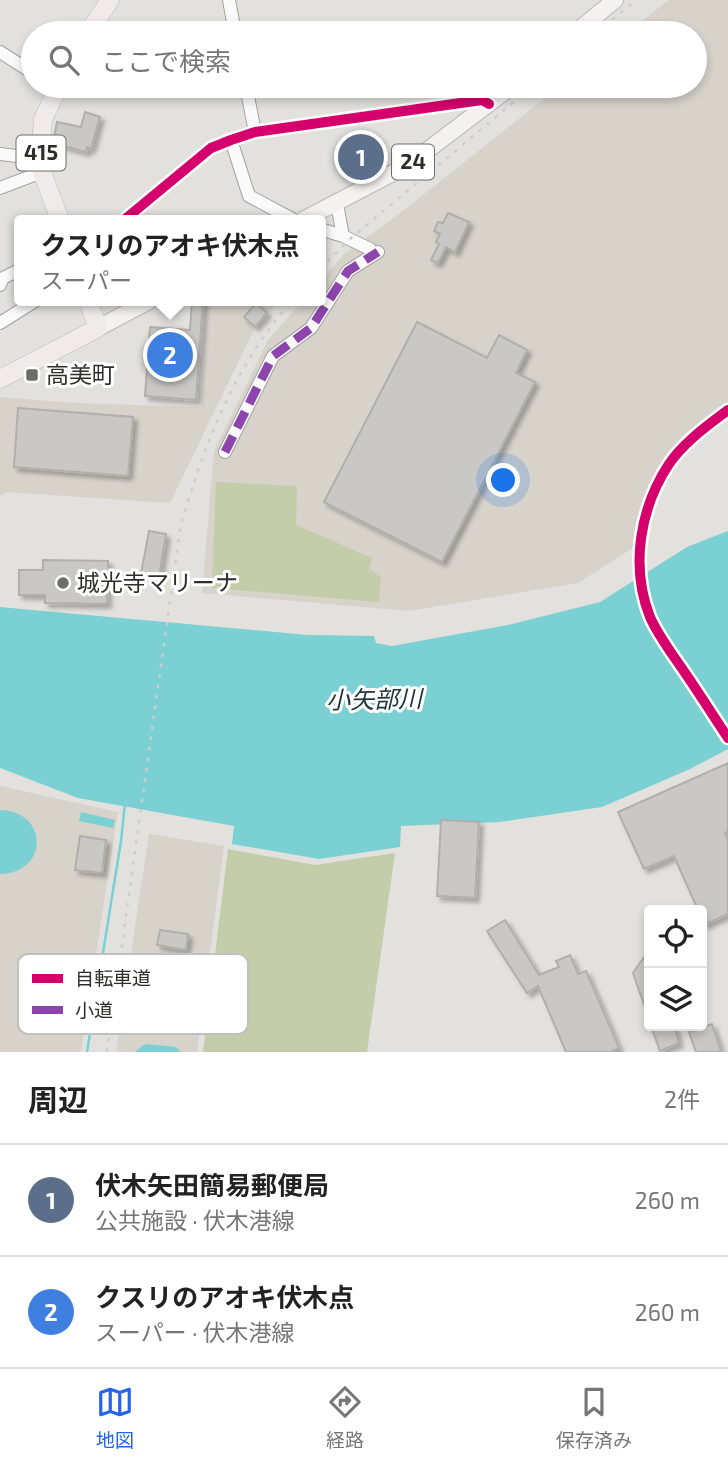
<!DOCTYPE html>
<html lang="ja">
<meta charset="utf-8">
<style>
:root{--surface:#fff;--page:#f2f2f2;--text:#222;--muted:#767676;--line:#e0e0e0;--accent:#2563eb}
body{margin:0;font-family:"Exo 2","Noto Sans JP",sans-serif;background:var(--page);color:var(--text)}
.controls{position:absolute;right:21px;bottom:21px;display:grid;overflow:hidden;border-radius:7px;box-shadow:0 4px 10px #0003}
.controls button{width:63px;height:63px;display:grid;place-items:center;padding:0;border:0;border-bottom:2px solid var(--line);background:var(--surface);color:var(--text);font:35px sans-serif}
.you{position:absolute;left:504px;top:481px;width:24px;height:24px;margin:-18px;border:5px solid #fff;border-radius:50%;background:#1a73e8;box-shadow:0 0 0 10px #1a73e833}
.badge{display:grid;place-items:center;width:46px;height:46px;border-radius:50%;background:var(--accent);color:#fff;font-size:23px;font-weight:700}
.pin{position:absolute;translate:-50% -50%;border:4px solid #fff;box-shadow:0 2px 7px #0006}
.popup{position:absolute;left:14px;top:215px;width:312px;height:91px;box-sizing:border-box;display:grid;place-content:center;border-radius:7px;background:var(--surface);filter:drop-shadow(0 2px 5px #0005);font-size:23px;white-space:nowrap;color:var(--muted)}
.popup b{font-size:26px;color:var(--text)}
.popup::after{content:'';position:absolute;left:50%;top:100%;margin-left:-14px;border:14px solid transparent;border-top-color:var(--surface)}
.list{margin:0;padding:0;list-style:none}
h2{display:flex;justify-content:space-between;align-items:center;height:91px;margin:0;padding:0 28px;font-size:30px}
h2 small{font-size:23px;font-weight:400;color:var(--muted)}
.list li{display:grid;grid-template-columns:46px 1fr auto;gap:21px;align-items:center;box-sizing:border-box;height:112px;padding:0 28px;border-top:2px solid var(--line)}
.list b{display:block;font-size:26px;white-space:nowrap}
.list p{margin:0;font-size:23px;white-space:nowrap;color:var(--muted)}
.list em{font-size:23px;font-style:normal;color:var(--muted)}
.icon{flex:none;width:38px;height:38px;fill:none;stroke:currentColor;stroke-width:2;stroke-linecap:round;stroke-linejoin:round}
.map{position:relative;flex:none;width:728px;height:1052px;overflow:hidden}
.search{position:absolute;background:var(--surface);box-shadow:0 4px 10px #0003;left:21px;right:21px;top:21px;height:77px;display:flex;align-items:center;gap:18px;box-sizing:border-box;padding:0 24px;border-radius:38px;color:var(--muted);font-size:26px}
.sheet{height:315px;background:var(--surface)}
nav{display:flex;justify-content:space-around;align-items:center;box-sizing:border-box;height:98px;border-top:2px solid var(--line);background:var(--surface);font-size:19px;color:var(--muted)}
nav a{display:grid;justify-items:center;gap:4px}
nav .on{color:var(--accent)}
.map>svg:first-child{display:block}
.built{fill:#d7d2ca}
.green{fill:#c3cda9}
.water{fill:#7ad0d2}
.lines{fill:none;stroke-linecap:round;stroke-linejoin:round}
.stream{stroke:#7ad0d2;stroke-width:2.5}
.building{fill:#cac8c5;stroke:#b1afac;stroke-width:2;filter:url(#shadow)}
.minor-casing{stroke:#a4a29f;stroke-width:14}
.major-casing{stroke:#c0b8b8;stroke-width:18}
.highway-casing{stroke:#c0b8b8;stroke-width:19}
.minor{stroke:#fbfafa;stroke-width:12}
.major{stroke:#f5f1f1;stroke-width:16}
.highway{stroke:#f1eaeb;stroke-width:18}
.rail{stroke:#cecdcd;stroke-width:2.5;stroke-dasharray:3.5 7;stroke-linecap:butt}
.quiet{stroke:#8e44ad;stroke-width:9;stroke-dasharray:18 9;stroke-linecap:butt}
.cycleway-casing{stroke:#fff;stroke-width:15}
.cycleway{stroke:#d6006c;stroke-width:10}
.poi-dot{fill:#6d6c69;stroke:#fff;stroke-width:2.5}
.labels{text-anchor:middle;stroke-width:6;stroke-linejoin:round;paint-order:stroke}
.shield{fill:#fff;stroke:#6d6c6b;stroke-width:2}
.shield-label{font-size:21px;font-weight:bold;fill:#2e2d2b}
.poi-label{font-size:23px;fill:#2e2d2b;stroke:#fff;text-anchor:start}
.water-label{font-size:24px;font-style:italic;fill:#203636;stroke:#fff}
.key{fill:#fff;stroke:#c0c0bf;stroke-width:2}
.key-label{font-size:19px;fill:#2e2d2b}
</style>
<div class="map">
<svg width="728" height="1052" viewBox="0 0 728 1052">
<defs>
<filter id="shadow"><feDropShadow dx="4" dy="4" stdDeviation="2" flood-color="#0004"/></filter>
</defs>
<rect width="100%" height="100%" fill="#e3e1dd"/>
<path class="built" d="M669,0H728V410L670,464L639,544L578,583L409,611L202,593L214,451L268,340L303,301H320L321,281L344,254L403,211L560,86H695V33H626Z
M206,301H279L254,330L170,503L6,492L0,496V397L74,403L201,407Z
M0,786L118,812L81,1052H0Z
M149,834L224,846L197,1052H116Z"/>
<path class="green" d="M216,482L297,486L296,525L372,558L369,568L381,578L379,602L212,588Z
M228,849L315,865L395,853L367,1052H203Z"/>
<path class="water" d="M728,531V749L690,769L602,807L499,822L401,826L400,847L319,859L232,844L234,826L78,798L0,768V607L308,635L374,636L376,643L392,646L508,625L600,602L687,547Z
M0,810C49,811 49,873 0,874Z
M81,812L115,820L113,828L79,821Z
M145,1044L176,1047L181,1052H135Z"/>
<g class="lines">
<path class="stream" d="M87,1052L121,841L125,803"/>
</g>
<path class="building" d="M85,112L100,117L91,149L87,147L86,152L53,143L57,122L81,127Z
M448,213L469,222L455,252L446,247L438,263L431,260L439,244L436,242L440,234L434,231L438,222L443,223Z
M192,301H203L196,400L145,396L150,327L190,330Z
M256,303L267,313L255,327L244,317Z
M417,322L487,358L499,335L527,350L516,373L535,382L442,562L324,502Z
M18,408L133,417L128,476L14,467Z
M149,531L166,534L159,577L141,574Z
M43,560L108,561L107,604L45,603V595H19V570H43Z
M728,763V831L725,833L728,840V914L704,925L702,910H698L674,856L644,869L618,812Z
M441,820L479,822L475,898L437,896Z
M80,836L106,840L102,873L75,870Z
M505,920L539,975L559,967L556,961L570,955L578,974L586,971L619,1048L610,1052H566L538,986L527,993L487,931Z
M160,930L188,934L186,950L157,945Z
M649,950V1016H648L633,973Z
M712,1024L721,1052H696L689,1032Z
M651,1026H674L679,1043L660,1051Z"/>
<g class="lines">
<g class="minor-casing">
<path id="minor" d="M229,0L235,33
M0,52L33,73
M246,86L255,132
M231,140L249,196L294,220
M0,154L40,159
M0,188L42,172
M337,204L343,236
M124,220L211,148L231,140L255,132L482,100L489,104
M320,229L343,236L370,249
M0,285L3,278L19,270
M0,323L35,301
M728,410C707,426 684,442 669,464C640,508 630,566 650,617C658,635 670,651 681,667C697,690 712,714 728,738
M225,452L273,356L311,328L348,271L378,252"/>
</g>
<g class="major-casing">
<path id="major" d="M575,33L615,0
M303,220L408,165L512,86
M98,328L149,301"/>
</g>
<g class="highway-casing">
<path id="highway" d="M88,33L110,0
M59,86L43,119L40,159L42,172L60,220
M0,379L98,328L88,301"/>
</g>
<use href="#minor" class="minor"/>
<use href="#major" class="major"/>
<use href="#highway" class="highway"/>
<path class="rail" d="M596,33L636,0
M320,269L350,239L533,86
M107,1052L180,529C203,447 234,365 292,301"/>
<path class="quiet" d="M225,452L273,356L311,328L348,271L378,252"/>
<g class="cycleway-casing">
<path id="cycleway" d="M124,220L211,148L231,140L255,132L482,100L489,104
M728,410C707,426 684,442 669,464C640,508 630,566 650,617C658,635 670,651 681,667C697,690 712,714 728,738"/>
</g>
<use href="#cycleway" class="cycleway"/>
</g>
<g class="poi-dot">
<rect x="25" y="368" width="14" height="14" rx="3.5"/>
<circle cx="63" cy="583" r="7"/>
</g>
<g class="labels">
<g class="shield">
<rect x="16.5" y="135.5" width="49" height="35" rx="5"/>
<rect x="392" y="144.5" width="42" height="35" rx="5"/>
</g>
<g class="shield-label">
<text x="41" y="160">415</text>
<text x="413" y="169">24</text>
</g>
<g class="poi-label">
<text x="46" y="383">高美町</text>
<text x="77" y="591">城光寺マリーナ</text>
</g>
<g class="water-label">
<text transform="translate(374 700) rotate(-1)" y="8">小矢部川</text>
</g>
</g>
<rect x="18" y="954" width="230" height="80" rx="10" class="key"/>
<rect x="32" y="974" width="31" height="9" fill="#d6006c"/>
<rect x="32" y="1006" width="31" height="8" fill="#8e44ad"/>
<g class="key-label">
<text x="75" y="985">自転車道</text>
<text x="75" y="1017">小道</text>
</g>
</svg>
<div class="controls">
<button><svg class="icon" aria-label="locate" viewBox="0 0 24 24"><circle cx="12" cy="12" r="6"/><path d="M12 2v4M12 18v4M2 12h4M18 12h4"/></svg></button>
<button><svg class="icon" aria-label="layers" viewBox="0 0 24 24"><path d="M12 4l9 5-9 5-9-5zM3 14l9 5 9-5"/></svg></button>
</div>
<div class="you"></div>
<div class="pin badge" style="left:361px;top:157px;background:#5c6f8a">1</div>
<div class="pin badge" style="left:170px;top:355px;background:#3f7fe0">2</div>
<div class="popup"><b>クスリのアオキ伏木点</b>スーパー</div>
<div class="search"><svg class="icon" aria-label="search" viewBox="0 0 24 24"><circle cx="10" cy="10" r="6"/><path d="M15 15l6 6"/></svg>ここで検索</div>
</div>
<section class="sheet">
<h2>周辺<small>2件</small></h2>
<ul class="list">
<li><span class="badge" style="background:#5c6f8a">1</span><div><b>伏木矢田簡易郵便局</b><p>公共施設 · 伏木港線</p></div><em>260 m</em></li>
<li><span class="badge" style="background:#3f7fe0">2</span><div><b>クスリのアオキ伏木点</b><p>スーパー · 伏木港線</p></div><em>260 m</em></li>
</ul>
</section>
<nav>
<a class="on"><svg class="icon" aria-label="map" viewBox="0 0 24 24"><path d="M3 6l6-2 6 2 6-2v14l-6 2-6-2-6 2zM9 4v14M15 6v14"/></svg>地図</a>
<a><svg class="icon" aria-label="directions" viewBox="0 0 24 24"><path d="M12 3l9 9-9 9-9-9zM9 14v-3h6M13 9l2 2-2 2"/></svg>経路</a>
<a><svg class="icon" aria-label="saved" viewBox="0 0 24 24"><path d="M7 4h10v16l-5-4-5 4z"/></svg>保存済み</a>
</nav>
